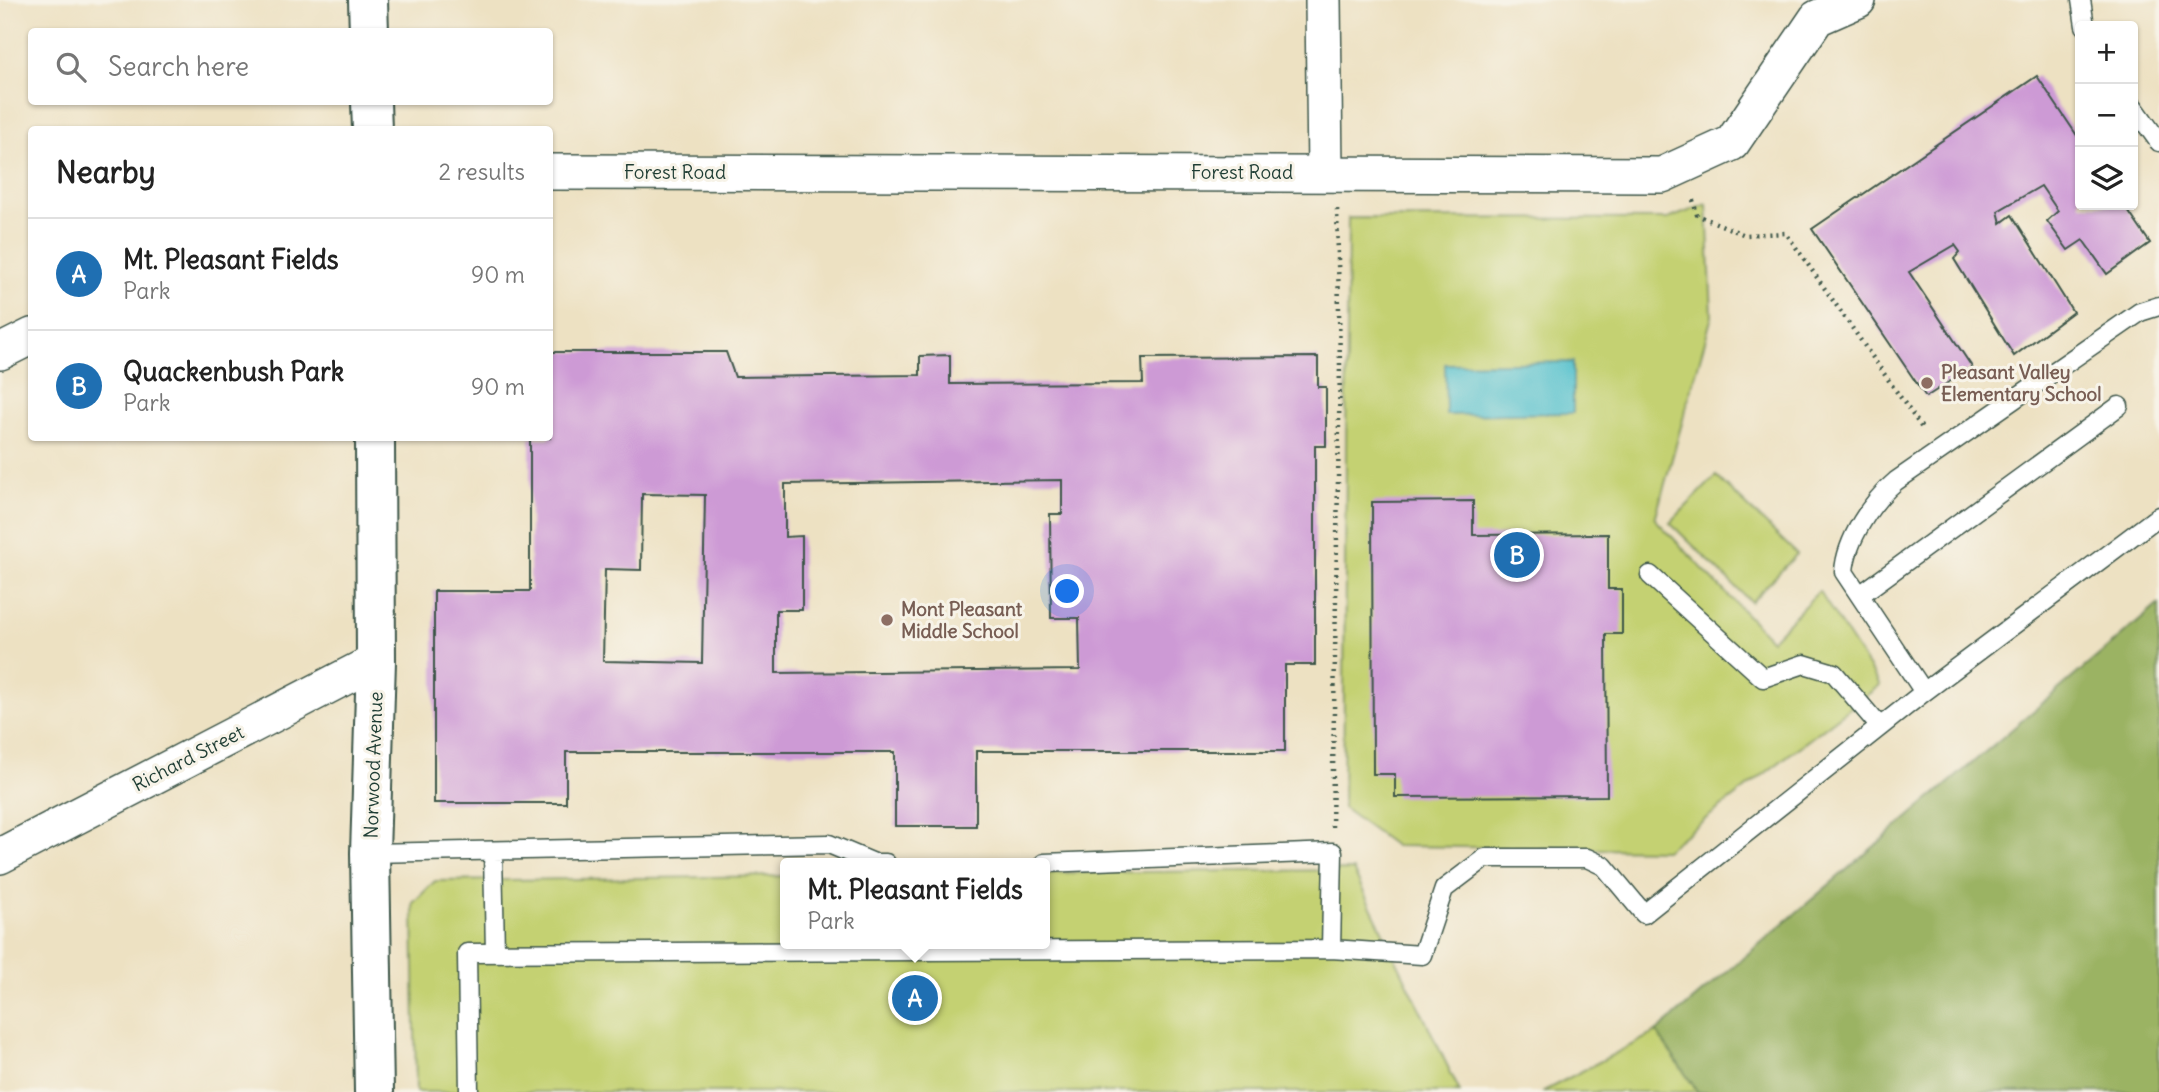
<!DOCTYPE html>
<meta charset="utf-8">
<style>
:root{--surface:#fff;--page:#f6f6f6;--text:#222;--muted:#767676;--line:#e0e0e0;--accent:#1f6fb2}
body{margin:0;font-family:Delius,sans-serif;background:var(--page);color:var(--text)}
.controls{position:absolute;right:21px;top:21px;display:grid;overflow:hidden;border-radius:7px;box-shadow:0 2px 5px #0004}
.controls button{width:63px;height:63px;display:grid;place-items:center;padding:0;border:0;border-bottom:2px solid var(--line);background:var(--surface);color:var(--text);font:35px sans-serif}
.you{position:absolute;left:1068px;top:592px;width:24px;height:24px;margin:-18px;border:5px solid #fff;border-radius:50%;background:#1a73e8;box-shadow:0 0 0 10px #1a73e833}
.badge{display:grid;place-items:center;width:46px;height:46px;border-radius:50%;background:var(--accent);color:#fff;font-size:23px;font-weight:700}
.pin{position:absolute;translate:-50% -50%;border:4px solid #fff;box-shadow:0 2px 7px #0006}
.popup{position:absolute;left:780px;top:858px;width:270px;height:91px;box-sizing:border-box;display:grid;place-content:center;border-radius:7px;background:var(--surface);filter:drop-shadow(0 2px 5px #0005);font-size:23px;white-space:nowrap;color:var(--muted)}
.popup b{font-size:26px;color:var(--text)}
.popup::after{content:'';position:absolute;left:50%;top:100%;margin-left:-14px;border:14px solid transparent;border-top-color:var(--surface)}
.list{margin:0;padding:0;list-style:none}
h2{display:flex;justify-content:space-between;align-items:center;height:91px;margin:0;padding:0 28px;font-size:30px}
h2 small{font-size:23px;font-weight:400;color:var(--muted)}
.list li{display:grid;grid-template-columns:46px 1fr auto;gap:21px;align-items:center;box-sizing:border-box;height:112px;padding:0 28px;border-top:2px solid var(--line)}
.list b{display:block;font-size:26px;white-space:nowrap}
.list p{margin:0;font-size:23px;white-space:nowrap;color:var(--muted)}
.list em{font-size:23px;font-style:normal;color:var(--muted)}
.icon{flex:none;width:38px;height:38px;fill:none;stroke:currentColor;stroke-width:2;stroke-linecap:round;stroke-linejoin:round}
.map{position:relative;flex:none;width:2159px;height:1092px;overflow:hidden}
.search{position:absolute;background:var(--surface);box-shadow:0 2px 5px #0004;left:28px;top:28px;width:525px;height:77px;display:flex;align-items:center;gap:18px;box-sizing:border-box;padding:0 24px;border-radius:7px;color:var(--muted);font-size:26px}
.panel{position:absolute;background:var(--surface);box-shadow:0 2px 5px #0004;left:28px;top:126px;width:525px;height:315px;border-radius:7px}
.map>svg:first-child{display:block}
.green{fill:#c4d172;stroke:#728753;stroke-width:2}
.forest{fill:#9bb364;stroke:#5d784c;stroke-width:2}
.water{fill:#54c1cd;stroke:#3a7f80;stroke-width:2}
.building{fill:#cd9ad5;fill-rule:evenodd}
.lines{fill:none;stroke-linecap:round;stroke-linejoin:round}
.service-casing{stroke:#3e5649;stroke-width:21}
.minor-casing{stroke:#3e5649;stroke-width:38}
.tertiary-casing{stroke:#3e5649;stroke-width:42}
.path{stroke:#3e5649;stroke-width:4.5;stroke-dasharray:2 5;stroke-linecap:butt}
.service{stroke:#fff;stroke-width:18}
.minor{stroke:#fff;stroke-width:35}
.tertiary{stroke:#fff;stroke-width:38}
.education-dot{fill:#8d6e63;stroke:#f7f3e8;stroke-width:2.5}
.labels{text-anchor:middle;stroke-width:6;stroke-linejoin:round;paint-order:stroke}
.street-label{font-size:19px;fill:#1f3d34;stroke:#f7f3e8}
.education-label{font-size:19px;font-weight:bold;fill:#785e54;stroke:#f7f3e8;text-anchor:start}
</style>
<div class="map">
<svg width="2159" height="1092" viewBox="0 0 2159 1092">
<rect width="100%" height="100%" fill="#f7f3e8"/>
<filter id="ink" filterUnits="userSpaceOnUse"><feTurbulence type="fractalNoise" baseFrequency=".0143" numOctaves="2"/><feDisplacementMap in="SourceGraphic" scale="14" xChannelSelector="R" yChannelSelector="G"/><feConvolveMatrix kernelMatrix="1 2 1 2 8 2 1 2 1" color-interpolation-filters="sRGB"/></filter>
<filter id="wash" filterUnits="userSpaceOnUse"><feTurbulence type="fractalNoise" baseFrequency=".00686" numOctaves="4" result="noise"/><feDisplacementMap in="SourceGraphic" scale="28" xChannelSelector="R" yChannelSelector="G"/><feGaussianBlur stdDeviation="1.57" result="paint"/><feColorMatrix in="noise" values="0 0 0 0 0 0 0 0 0 0 0 0 0 0 0 0 0 1.4 0 .05"/><feComposite in="paint" operator="in"/></filter>
<g filter="url(#wash)">
<rect width="100%" height="100%" fill="#ede1c2"/>
<path class="green" d="M1707,204L1712,316L1655,519L1771,640L1819,591L1880,685L1665,850L1395,846L1343,808L1348,218L1668,219Z
M1716,476L1797,554L1751,602L1670,523Z
M1353,870L1460,1092H416L413,903L435,881L785,876L786,944H1044L1045,873Z
M1656,1032L1698,1092H1542Z"/>
<path class="forest" d="M2159,604V1092H1698L1656,1032Z"/>
<path class="water" d="M1573,362V413L1446,415L1445,364Z"/>
<g id="blocks">
<path class="building" d="M2037,76L2080,140V205H2124L2150,243L2107,274L2083,240L2068,250L2047,221L2058,211L2041,186L1998,211L2001,223L2012,215L2073,312L2014,356L1954,259L1960,252L1955,245L1909,272L1972,367L1926,397L1812,229Z
M550,352H726L735,377L920,375V356L950,355V384L1143,383L1142,358L1318,357V387H1326V446H1315V665H1285V751H976V826H895V752H566V803H434V591H530V438H550ZM1062,480V514H1050L1051,618H1079L1080,670L776,673V610H802V536L785,537V484ZM642,494L705,495L702,663L603,661L605,569L641,570Z
M1473,501V535L1608,534V589H1622V634H1606L1607,796L1395,797V774H1373L1372,502Z"/>
</g>
</g>
<g filter="url(#ink)">
<use href="#blocks" fill-opacity="0" stroke="#3e5649" stroke-width="2"/>
<g class="lines">
<g class="service-casing">
<path id="service" d="M2081,0L2085,26
M2133,106L2159,142
M1650,575L1763,678L1804,664L1834,673L1880,727
M1860,595L2119,406
M1924,692L1844,572C1846,540 1872,501 1896,481L2140,312L2159,306
M493,851L495,953
M370,853L829,844L874,863H886
M1044,863L1333,852L1331,949L1422,955L1444,889L1485,858H1587L1604,866L1644,914L1924,692L2159,516
M469,1092L467,953L1331,949"/>
</g>
<g class="minor-casing">
<path id="minor" d="M1323,0L1325,172
M550,172L1662,175L1732,143L1817,18L1858,0
M0,352L32,336
M0,856L376,661"/>
</g>
<g class="tertiary-casing">
<path id="tertiary" d="M368,0L369,32
M371,102L372,130
M374,1092L370,853L376,661L375,438"/>
</g>
<path class="path" d="M1693,200L1697,215L1745,235L1786,233L1924,431
M1332,827L1340,365L1337,206"/>
<use href="#service" class="service"/>
<use href="#minor" class="minor"/>
<use href="#tertiary" class="tertiary"/>
</g>
</g>
<g class="education-dot">
<circle cx="1927" cy="383" r="7"/>
<circle cx="887" cy="620" r="7"/>
</g>
<g class="labels">
<g class="street-label">
<text x="675" y="179">Forest Road</text>
<text x="1242" y="179">Forest Road</text>
<text transform="translate(188 758) rotate(-27)" y="7">Richard Street</text>
<text transform="translate(373 765) rotate(-88)" y="7">Norwood Avenue</text>
</g>
<g class="education-label">
<text x="1941" y="379">Pleasant Valley<tspan x="1941" dy="22">Elementary School</tspan></text>
<text x="901" y="616">Mont Pleasant<tspan x="901" dy="22">Middle School</tspan></text>
</g>
</g>
</svg>
<div class="controls">
<button>+</button>
<button>−</button>
<button><svg class="icon" aria-label="layers" viewBox="0 0 24 24"><path d="M12 4l9 5-9 5-9-5zM3 14l9 5 9-5"/></svg></button>
</div>
<div class="you"></div>
<div class="pin badge" style="left:915px;top:998px">A</div>
<div class="popup"><b>Mt. Pleasant Fields</b>Park</div>
<div class="pin badge" style="left:1517px;top:555px">B</div>
<div class="search"><svg class="icon" aria-label="search" viewBox="0 0 24 24"><circle cx="10" cy="10" r="6"/><path d="M15 15l6 6"/></svg>Search here</div>
<section class="panel">
<h2>Nearby<small>2 results</small></h2>
<ul class="list">
<li><span class="badge">A</span><div><b>Mt. Pleasant Fields</b><p>Park</p></div><em>90 m</em></li>
<li><span class="badge">B</span><div><b>Quackenbush Park</b><p>Park</p></div><em>90 m</em></li>
</ul>
</section>
</div>
